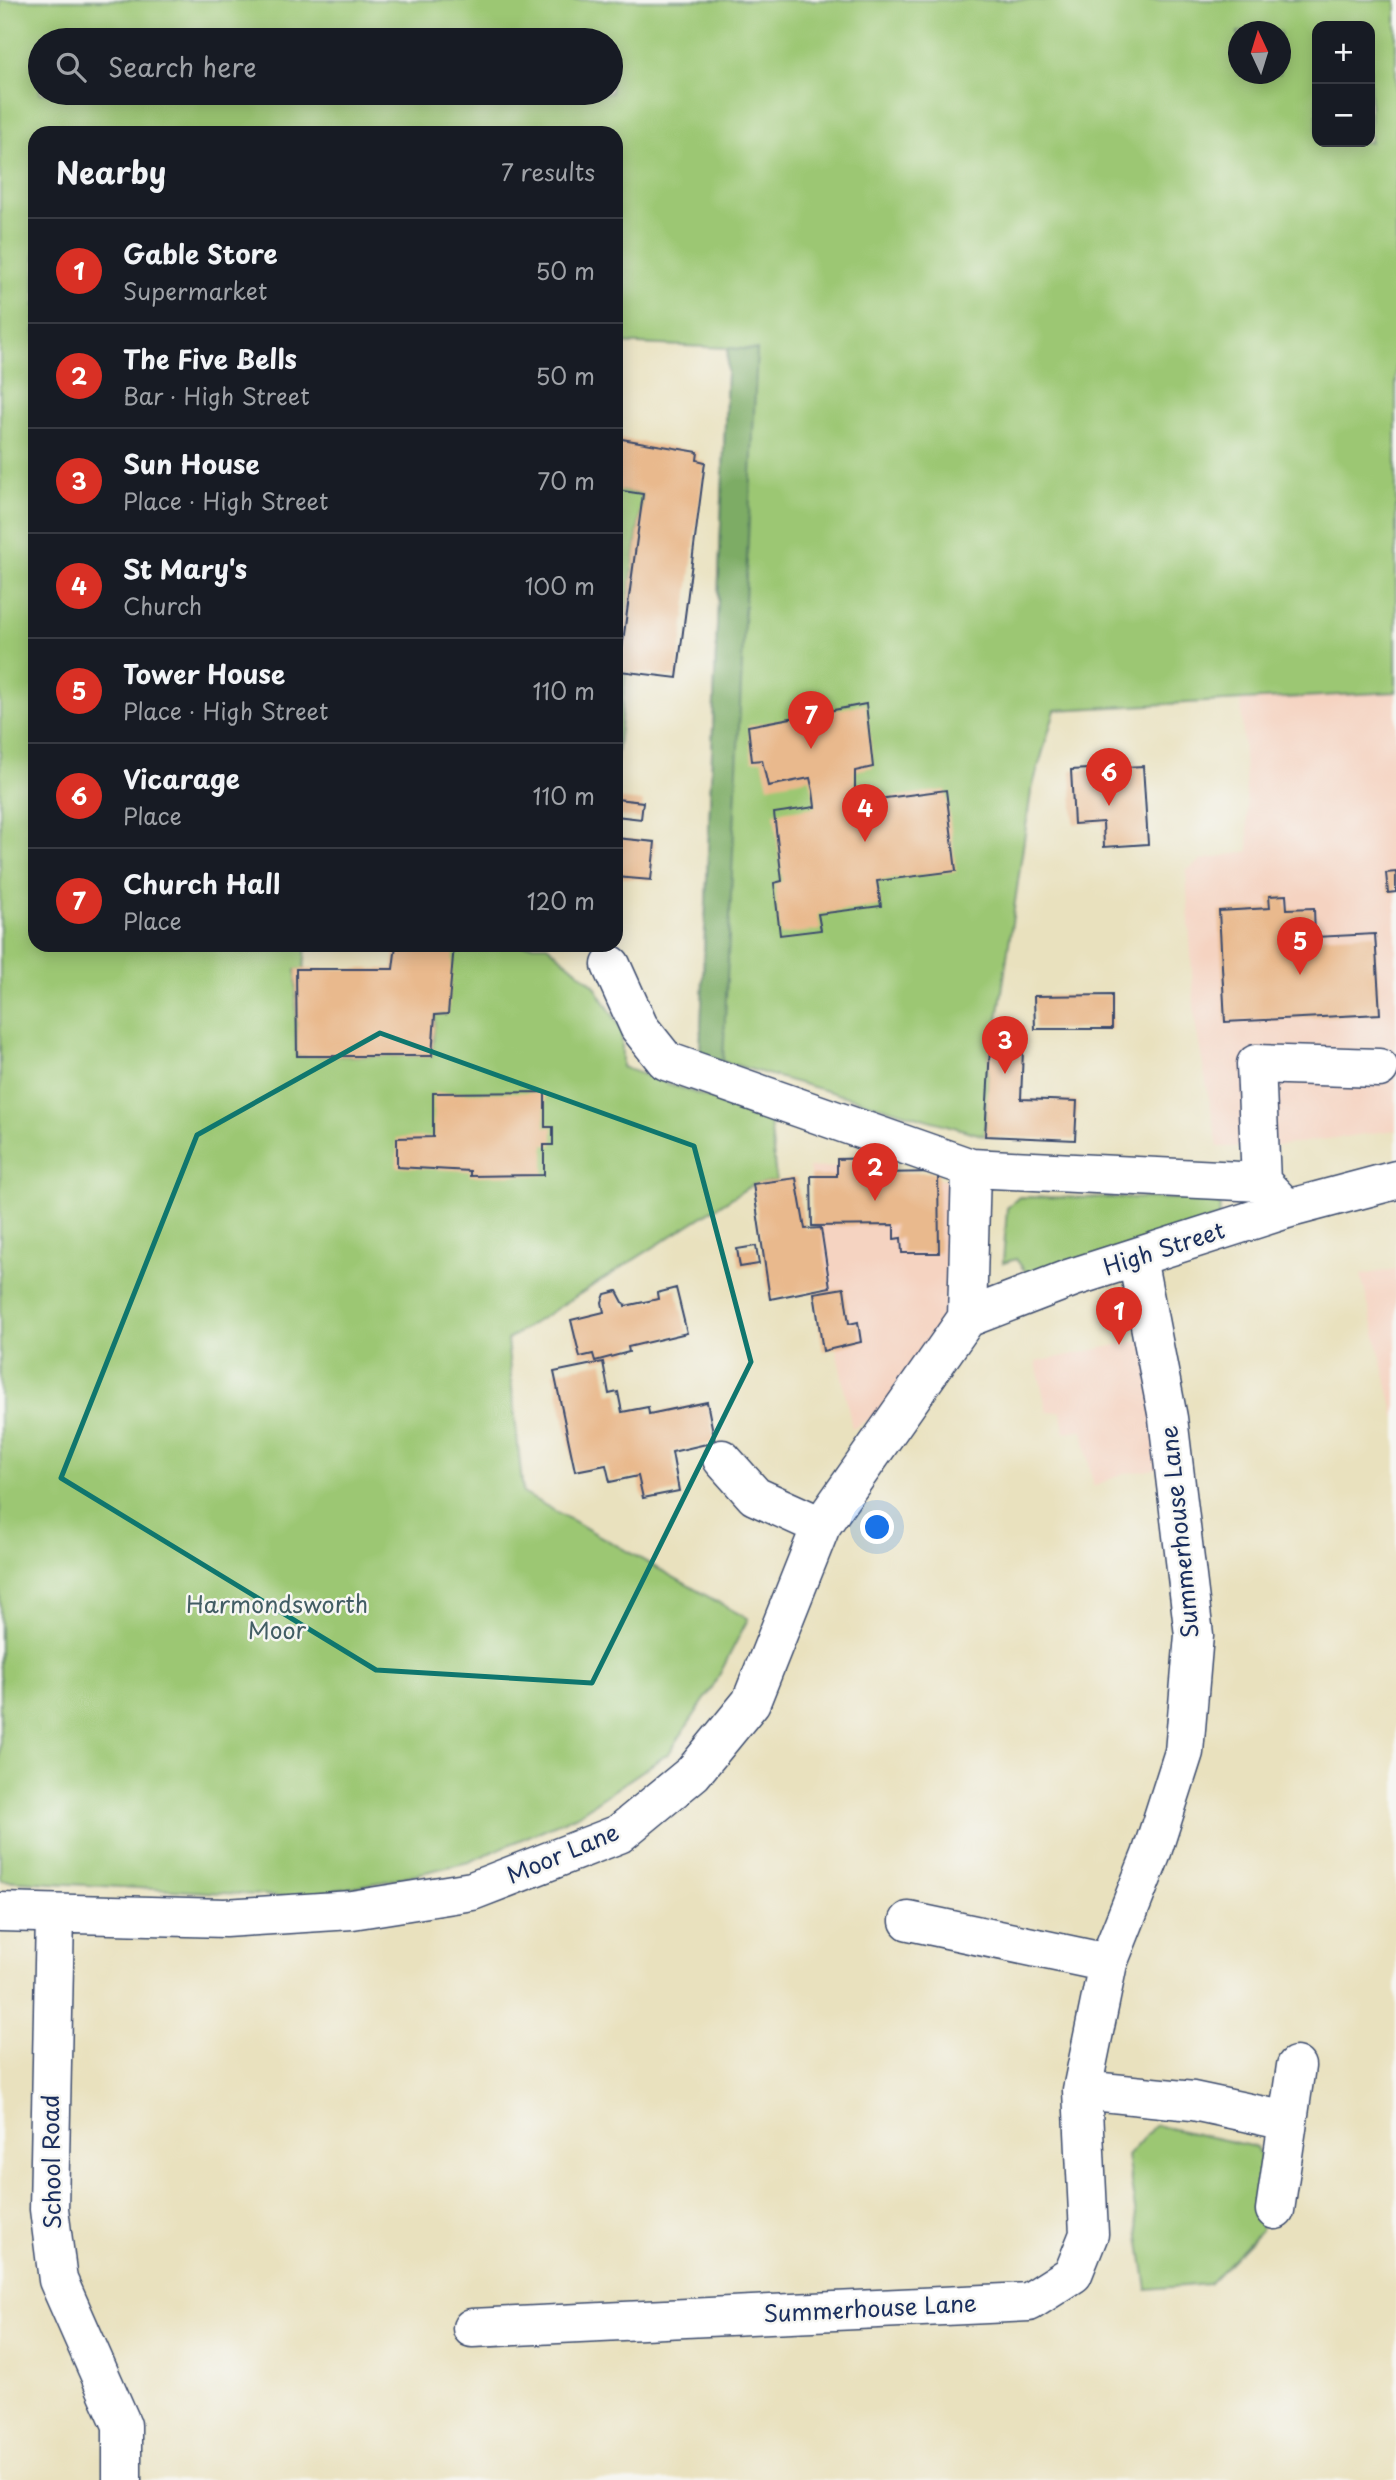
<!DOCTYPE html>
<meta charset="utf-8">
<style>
:root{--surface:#171b24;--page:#242831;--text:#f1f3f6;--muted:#9ea1a6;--line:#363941;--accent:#d93025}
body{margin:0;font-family:"Playpen Sans",sans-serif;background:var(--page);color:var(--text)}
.controls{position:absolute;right:21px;top:21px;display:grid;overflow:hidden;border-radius:14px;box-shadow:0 4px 18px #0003}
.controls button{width:63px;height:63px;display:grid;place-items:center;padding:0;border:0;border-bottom:2px solid var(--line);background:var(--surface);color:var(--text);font:35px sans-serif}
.compass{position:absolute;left:1228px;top:21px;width:63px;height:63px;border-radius:50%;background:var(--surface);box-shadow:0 4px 18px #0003;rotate:356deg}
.you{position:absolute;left:878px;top:1528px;width:24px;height:24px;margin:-18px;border:5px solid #fff;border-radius:50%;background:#1a73e8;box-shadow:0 0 0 10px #1a73e833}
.badge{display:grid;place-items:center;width:46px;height:46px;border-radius:50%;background:var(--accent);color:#fff;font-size:23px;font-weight:700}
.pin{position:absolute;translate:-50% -58px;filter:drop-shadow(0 2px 4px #0008)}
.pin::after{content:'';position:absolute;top:37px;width:24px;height:21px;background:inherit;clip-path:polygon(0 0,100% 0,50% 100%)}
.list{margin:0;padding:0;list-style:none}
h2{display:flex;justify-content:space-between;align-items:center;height:91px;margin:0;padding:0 28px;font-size:30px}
h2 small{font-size:23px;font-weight:400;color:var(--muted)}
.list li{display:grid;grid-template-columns:46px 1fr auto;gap:21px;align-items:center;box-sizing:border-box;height:105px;padding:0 28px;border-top:2px solid var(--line)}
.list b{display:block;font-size:26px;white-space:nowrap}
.list p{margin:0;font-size:23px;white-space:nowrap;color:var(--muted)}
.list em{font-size:23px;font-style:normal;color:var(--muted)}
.icon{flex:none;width:38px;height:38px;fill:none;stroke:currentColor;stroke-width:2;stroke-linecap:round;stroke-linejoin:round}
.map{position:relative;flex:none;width:1396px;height:2480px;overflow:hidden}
.search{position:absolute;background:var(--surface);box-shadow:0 4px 18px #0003;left:28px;top:28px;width:595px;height:77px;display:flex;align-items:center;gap:18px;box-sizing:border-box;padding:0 24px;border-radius:38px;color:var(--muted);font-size:26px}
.panel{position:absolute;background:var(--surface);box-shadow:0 4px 18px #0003;left:28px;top:126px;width:595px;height:826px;border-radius:21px}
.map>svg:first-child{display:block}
.built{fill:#f5d3c1}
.green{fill:#9cc773;stroke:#5c7b68;stroke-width:2;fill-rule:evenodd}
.forest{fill:#7dac65;stroke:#4c6e62;stroke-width:2}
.building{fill:#e9b98d}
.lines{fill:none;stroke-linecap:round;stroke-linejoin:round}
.minor-casing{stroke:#3a4a6c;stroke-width:41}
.minor{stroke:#fff;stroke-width:38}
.marked{fill:none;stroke:#0f766e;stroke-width:5;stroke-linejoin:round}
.labels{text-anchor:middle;stroke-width:5;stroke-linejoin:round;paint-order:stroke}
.street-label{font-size:23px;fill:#1b2f5e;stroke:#f6f6f2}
.park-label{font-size:23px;fill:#425d64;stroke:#f6f6f2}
</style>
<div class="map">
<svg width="1396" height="2480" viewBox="0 0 1396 2480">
<rect width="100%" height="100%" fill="#f6f6f2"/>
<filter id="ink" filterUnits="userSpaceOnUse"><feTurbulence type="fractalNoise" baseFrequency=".0143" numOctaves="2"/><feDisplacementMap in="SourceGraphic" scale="14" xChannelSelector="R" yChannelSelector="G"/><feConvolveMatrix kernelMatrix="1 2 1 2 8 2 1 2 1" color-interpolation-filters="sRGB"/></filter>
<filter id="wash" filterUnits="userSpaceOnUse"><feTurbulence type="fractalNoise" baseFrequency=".00686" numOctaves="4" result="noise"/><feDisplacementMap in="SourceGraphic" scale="28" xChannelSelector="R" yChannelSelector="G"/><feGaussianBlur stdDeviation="1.57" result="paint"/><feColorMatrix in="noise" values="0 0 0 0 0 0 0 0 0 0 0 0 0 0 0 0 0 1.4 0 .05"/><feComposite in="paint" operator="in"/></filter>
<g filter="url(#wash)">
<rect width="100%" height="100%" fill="#e9e1be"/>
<path class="built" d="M1396,692V1130L1268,1147H1218L1195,1022L1186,871L1201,860L1249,851L1241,701Z
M889,1165L892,1178L954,1180L944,1337L904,1399L852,1429L826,1295L809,1168Z
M1396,1269V1420L1361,1275Z
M1151,1338L1164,1468L1121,1474L1093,1487L1083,1430L1064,1432L1061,1411L1047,1412L1036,1362Z"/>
<path class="green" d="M0,0H1396V692L1055,710L1031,792L997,1026L990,1049L985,1136L700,1055L728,348L616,343V133H35V945H306L304,969L296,970L297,1056H432L435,1015L454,945H547L594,985L622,1030V1067L740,1109L761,1107L769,1110L776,1181L752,1185L507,1340L523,1493L748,1619L713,1687L669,1753L577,1815L469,1862L382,1882L294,1897L0,1880ZM1317,26H1370V142H1317ZM1238,32H1280V74H1238ZM40,40H611V93H40Z
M616,490L643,494L619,670L626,672L616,764Z
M1019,1197L1213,1199L1220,1206L1219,1217L1030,1278L1016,1259L1003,1263L1007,1208Z
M1155,2125L1256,2147L1269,2177L1261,2230L1209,2284L1147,2289L1127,2156Z"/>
<path class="forest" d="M728,348L757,350L723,1062L700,1055Z"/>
<g id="blocks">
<path class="building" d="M616,438L698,452L697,460L705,462L677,678L619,671L643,494L616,490Z
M866,704L873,767L855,771V802L946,790L956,871L877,881L881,906L818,914L821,930L780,935L774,883L782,881L774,813L815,807L813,791L810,778L768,786L762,760L752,761L748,726Z
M1143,766L1148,844L1104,847L1103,822L1074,824L1071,770Z
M616,799L643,802L641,819L616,816Z
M616,838L655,842L651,880L616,877Z
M1396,872V892L1388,893L1386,873Z
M1286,895L1287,909L1314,908L1315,937L1375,934L1380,1014L1225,1022L1219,911L1270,908L1269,896Z
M396,945H454L448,1014L435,1015L432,1056H297L296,969H393Z
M1112,995V1029H1035L1034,996Z
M1024,1025L1021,1099L1077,1101L1075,1140L985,1136L990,1049L997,1026Z
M545,1092V1127H553V1145H544V1175L470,1176V1171L397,1167V1138L433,1137V1093Z
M878,1158V1173L938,1172L939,1253H902L901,1238L894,1239V1225L812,1226L811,1176H837V1159Z
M796,1178L805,1229L821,1228L830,1287L770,1299L753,1184Z
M756,1246L759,1264L740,1267L737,1249Z
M676,1288L687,1333L628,1347L629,1352L595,1361L593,1354L580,1357L571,1320L604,1312L602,1302L605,1294L617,1291L625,1306L658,1299L657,1293Z
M844,1288L849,1324L858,1322L861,1342L823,1351L814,1293Z
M603,1362L609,1394L618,1392L622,1412L648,1407L649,1414L707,1402L715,1442L672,1452L679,1491L643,1498L638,1476L610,1482L606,1465L575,1471L554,1372Z"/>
</g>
</g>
<g filter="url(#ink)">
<use href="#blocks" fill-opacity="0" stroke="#3a4a6c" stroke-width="2"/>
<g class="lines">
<g class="minor-casing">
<path id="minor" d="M611,965L639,1027L666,1061L971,1168
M1261,1182L1256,1064L1379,1068
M967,1318L971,1168L1261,1182L1287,1209
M722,1459L755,1496L821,1526
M0,1912L225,1918L352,1910L472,1891L619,1834L693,1773L751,1702L821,1526L967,1318L1071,1278L1287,1209L1396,1180
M55,1915L49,2209L58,2280L122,2425V2480
M909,1921L1108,1963
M1082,2090L1193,2101L1287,2121
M1275,2210L1296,2066
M472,2328L1029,2302L1073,2274L1089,2234L1082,2090L1108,1963L1151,1855L1184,1752L1194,1635L1168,1418L1137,1258"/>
</g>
<use href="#minor" class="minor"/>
</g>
</g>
<path class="marked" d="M380,1033L694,1146L751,1362L592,1683L376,1670L61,1478L197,1135Z"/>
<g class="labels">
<g class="street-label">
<text transform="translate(1164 1249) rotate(-18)" y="8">High Street</text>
<text transform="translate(1180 1532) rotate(-96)" y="8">Summerhouse Lane</text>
<text transform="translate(563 1854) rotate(-23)" y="8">Moor Lane</text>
<text transform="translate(52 2162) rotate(-91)" y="8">School Road</text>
<text transform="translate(870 2309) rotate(-3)" y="8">Summerhouse Lane</text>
</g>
<g class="park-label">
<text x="277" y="1613">Harmondsworth<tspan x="277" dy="26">Moor</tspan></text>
</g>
</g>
</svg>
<div class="controls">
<button>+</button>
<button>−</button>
</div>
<svg class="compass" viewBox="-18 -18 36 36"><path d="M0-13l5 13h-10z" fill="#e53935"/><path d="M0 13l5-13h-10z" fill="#9ea1a6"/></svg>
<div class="you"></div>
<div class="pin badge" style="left:1119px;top:1345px">1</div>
<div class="pin badge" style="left:875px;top:1201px">2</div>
<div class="pin badge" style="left:1005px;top:1074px">3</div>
<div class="pin badge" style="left:865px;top:842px">4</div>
<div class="pin badge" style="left:1300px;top:975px">5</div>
<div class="pin badge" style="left:1109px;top:806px">6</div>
<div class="pin badge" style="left:811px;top:749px">7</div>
<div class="search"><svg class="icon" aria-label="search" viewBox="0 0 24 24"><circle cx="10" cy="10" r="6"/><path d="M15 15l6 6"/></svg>Search here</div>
<section class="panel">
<h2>Nearby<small>7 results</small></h2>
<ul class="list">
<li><span class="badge">1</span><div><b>Gable Store</b><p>Supermarket</p></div><em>50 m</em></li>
<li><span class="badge">2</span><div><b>The Five Bells</b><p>Bar · High Street</p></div><em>50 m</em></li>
<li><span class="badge">3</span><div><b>Sun House</b><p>Place · High Street</p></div><em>70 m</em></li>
<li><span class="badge">4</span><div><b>St Mary's</b><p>Church</p></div><em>100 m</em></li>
<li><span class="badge">5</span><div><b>Tower House</b><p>Place · High Street</p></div><em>110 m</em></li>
<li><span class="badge">6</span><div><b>Vicarage</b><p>Place</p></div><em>110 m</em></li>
<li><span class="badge">7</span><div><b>Church Hall</b><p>Place</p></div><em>120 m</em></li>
</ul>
</section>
</div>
